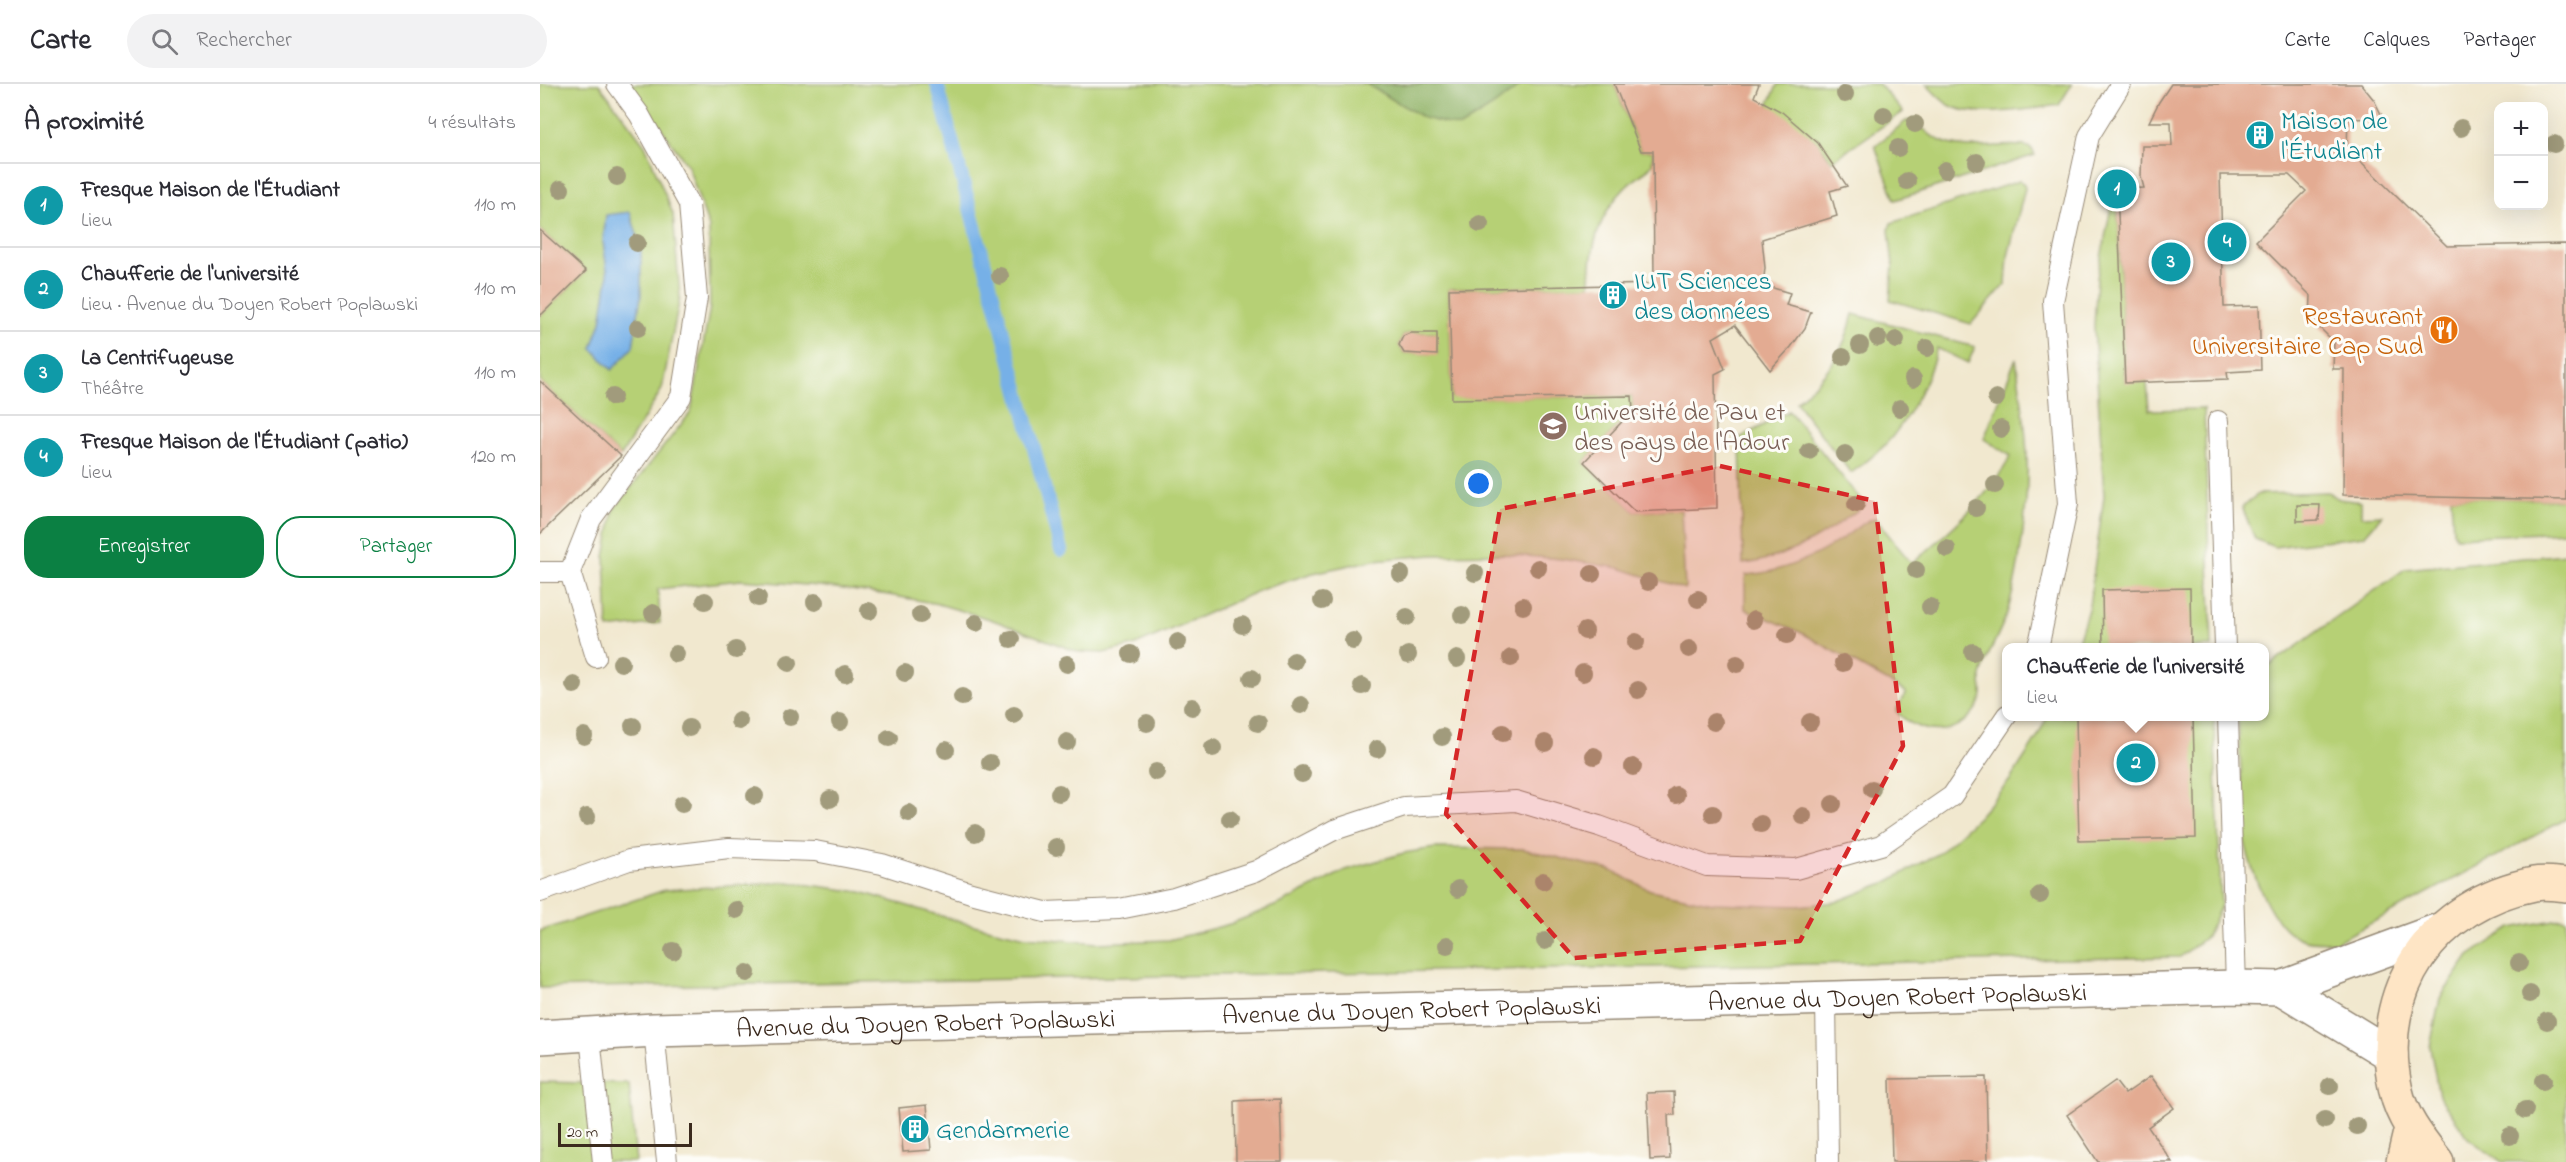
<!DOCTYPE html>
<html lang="fr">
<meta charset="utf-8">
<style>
:root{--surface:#fff;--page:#f2f2f3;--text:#2b2b33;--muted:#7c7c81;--line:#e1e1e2;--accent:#0b8043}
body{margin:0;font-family:"Indie Flower",sans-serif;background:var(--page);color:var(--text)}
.controls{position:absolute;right:18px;top:18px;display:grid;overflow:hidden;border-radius:12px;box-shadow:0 6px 24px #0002}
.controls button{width:54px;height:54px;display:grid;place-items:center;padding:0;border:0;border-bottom:2px solid var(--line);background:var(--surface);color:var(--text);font:30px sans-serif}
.scale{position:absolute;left:18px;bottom:15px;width:134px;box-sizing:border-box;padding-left:6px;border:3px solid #3b2a1e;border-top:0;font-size:16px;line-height:21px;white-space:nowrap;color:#3b2a1e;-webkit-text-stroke:4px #fdfcf7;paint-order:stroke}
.you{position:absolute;left:939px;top:400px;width:21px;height:21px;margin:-15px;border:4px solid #fff;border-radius:50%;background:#1a73e8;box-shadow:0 0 0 9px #1a73e833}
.badge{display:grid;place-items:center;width:39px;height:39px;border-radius:50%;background:var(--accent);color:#fff;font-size:20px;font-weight:700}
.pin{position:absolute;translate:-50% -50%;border:3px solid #fff;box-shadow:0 2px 6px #0006}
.popup{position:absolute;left:1462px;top:559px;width:267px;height:78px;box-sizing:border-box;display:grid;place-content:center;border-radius:12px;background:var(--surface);filter:drop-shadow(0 2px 4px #0005);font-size:20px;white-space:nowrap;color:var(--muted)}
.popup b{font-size:22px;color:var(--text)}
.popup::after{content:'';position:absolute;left:50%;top:100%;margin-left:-12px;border:12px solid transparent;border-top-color:var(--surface)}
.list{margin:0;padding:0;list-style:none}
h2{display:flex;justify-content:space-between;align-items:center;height:78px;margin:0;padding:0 24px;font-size:26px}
h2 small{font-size:20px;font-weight:400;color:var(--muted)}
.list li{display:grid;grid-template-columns:39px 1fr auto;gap:18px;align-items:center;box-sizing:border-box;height:84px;padding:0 24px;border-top:2px solid var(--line)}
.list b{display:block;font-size:22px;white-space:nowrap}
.list p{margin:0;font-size:20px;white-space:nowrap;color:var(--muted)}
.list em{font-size:20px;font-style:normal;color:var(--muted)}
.actions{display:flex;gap:12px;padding:18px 24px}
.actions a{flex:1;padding:14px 0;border:2px solid var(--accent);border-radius:24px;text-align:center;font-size:21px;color:var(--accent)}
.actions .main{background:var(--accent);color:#fff}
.icon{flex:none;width:33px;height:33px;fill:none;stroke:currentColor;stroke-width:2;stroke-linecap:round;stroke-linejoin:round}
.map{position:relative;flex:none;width:2026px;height:1078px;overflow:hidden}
header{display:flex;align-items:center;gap:36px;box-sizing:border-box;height:84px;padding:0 30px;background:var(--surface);border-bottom:2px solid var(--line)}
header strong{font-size:28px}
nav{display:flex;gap:33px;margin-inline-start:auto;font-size:21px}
.search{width:420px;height:54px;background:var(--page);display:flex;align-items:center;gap:15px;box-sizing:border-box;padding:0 21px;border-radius:33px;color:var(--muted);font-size:22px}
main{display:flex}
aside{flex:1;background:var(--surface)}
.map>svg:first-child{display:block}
.green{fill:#b6d075;stroke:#787d4a;stroke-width:1.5;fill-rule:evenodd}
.forest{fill:#90b266;stroke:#666e42;stroke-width:1.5}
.water{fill:#76b0e7;stroke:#586d82;stroke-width:1.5}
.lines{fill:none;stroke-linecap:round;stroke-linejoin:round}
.stream{stroke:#76b0e7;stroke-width:14}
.building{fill:#e3ab92}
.service-casing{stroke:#968976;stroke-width:22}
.minor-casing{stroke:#968976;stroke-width:36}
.secondary-casing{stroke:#968976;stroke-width:36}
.service{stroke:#fff;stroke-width:20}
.minor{stroke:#fff;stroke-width:33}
.secondary{stroke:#fee5c5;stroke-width:33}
.tree{fill:#a19b7c}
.marked{fill:#d62828;fill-opacity:0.2;stroke:#d62828;stroke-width:4.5;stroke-dasharray:12 8;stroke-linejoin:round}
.labels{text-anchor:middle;stroke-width:6;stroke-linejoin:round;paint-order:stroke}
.culture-label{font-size:26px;fill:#0d838f;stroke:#fdfcf7;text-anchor:start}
.food-label{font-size:26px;fill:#c56008;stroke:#fdfcf7;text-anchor:end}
.education-label{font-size:26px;fill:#785e54;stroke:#fdfcf7;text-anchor:start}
.street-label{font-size:26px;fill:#3b2a1e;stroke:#fdfcf7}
</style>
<header>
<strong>Carte</strong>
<div class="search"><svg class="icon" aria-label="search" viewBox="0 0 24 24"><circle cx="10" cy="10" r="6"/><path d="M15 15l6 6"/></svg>Rechercher</div>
<nav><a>Carte</a><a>Calques</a><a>Partager</a></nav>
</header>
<main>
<aside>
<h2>À proximité<small>4 résultats</small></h2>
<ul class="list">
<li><span class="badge" style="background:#0f9aa8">1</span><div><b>Fresque Maison de l'Étudiant</b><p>Lieu</p></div><em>110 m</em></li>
<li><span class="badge" style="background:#0f9aa8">2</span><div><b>Chaufferie de l'université</b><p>Lieu · Avenue du Doyen Robert Poplawski</p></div><em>110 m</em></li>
<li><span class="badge" style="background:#0f9aa8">3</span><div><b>La Centrifugeuse</b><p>Théâtre</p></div><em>110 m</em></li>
<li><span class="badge" style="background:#0f9aa8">4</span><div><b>Fresque Maison de l'Étudiant (patio)</b><p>Lieu</p></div><em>120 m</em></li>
</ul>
<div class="actions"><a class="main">Enregistrer</a><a>Partager</a></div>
</aside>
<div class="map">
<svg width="2026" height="1078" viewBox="0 0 2026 1078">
<rect width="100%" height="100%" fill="#fdfcf7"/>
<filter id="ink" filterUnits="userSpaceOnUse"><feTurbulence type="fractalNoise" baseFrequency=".0167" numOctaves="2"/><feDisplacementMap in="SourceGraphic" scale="12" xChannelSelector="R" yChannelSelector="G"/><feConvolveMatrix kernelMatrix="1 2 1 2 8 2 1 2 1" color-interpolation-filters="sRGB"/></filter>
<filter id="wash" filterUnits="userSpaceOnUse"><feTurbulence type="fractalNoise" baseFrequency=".008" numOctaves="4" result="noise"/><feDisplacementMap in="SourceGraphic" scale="24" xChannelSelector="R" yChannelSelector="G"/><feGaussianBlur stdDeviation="1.35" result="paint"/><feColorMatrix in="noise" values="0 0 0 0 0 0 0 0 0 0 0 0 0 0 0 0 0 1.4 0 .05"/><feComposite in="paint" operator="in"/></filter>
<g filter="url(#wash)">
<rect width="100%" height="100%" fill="#f1e8cf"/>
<path class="green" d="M0,0H59L105,61L133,130L140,213L122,305L81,372L0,297V232L46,187L0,146Z
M90,0H1074L1101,67H1113L1112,80C1106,90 1093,95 1085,104C1058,131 1050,165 1050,202L909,205L912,314L1092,312L1093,326L1044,378L1095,428L1141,426L1145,505L1079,484L1022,475L962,470L892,471L834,476L773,489L723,505L593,562L563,569L538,568L450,535L398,520L349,511L280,502L201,496L118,505L120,539L68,545L65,473L74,425L151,328L170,223L169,144L148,82ZM870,249H896L897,270L864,269L859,261L863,252Z
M1238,0H1339L1363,28L1292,77L1278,59L1228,21Z
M1386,0H1532L1519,21C1494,25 1434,34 1411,22C1401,17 1394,8 1386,0Z
M1373,36C1380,41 1387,49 1395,54C1421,70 1456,59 1484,62L1491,64L1495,71L1355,116L1335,62L1366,37Z
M1479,97L1483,99L1485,104L1468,172L1466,199L1431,240L1350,216L1353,181L1349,146L1351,139Z
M1577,105L1585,298H1607L1609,326L1664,325L1672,563L1536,564L1549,522L1564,412L1554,242L1557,194L1574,108Z
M1313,230L1435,263L1428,279L1397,264C1389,296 1367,338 1344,362C1334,372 1322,381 1311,389L1256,318C1286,292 1304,270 1313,230Z
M1476,274C1481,315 1489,357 1487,398C1486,434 1478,494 1467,529C1460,550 1446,571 1441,592C1440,600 1444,608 1441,615C1425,653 1382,656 1356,627L1366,608L1262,549L1205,525V495L1206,491C1239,489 1277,473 1303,454C1315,446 1322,438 1335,434L1372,480C1408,448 1448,415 1471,372L1444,355Z
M1249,327L1325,421C1287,449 1251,474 1203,480L1200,354Z
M1788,408L1799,415L1821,418V432L1842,431L1824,452L1734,463L1715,455L1702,423L1718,410Z
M1911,413L2026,416V448L1916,453L1913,447Z
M2026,470V735L1796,858C1785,857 1769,859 1759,854C1730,842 1711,786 1705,758L1698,633L1725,632V585L1865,485Z
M1507,633H1674L1681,821L1667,852L1640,873L0,904V847L125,806L248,798L321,808L425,839L486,853L557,859L629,856L690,840L742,819L806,786L864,769L895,764L983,765L1070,786L1110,806L1173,819L1258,822L1296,818L1347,798L1398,770L1438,733L1470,696L1497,654Z
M2020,835L2026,836V1078H1962L1928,1054L1899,1012L1890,963L1900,914L1929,872L1971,844Z
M0,998L89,1000L96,1078H0Z"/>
<path class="forest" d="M826,0H982L955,21L920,43L884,34Z"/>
<path class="water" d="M90,128L101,164V211L93,263L72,286L52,264L61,238L68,193L63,158L66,131Z"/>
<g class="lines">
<path class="stream" d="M397,0L521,466"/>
</g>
<g id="blocks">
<path class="building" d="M1074,0H1219L1214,13L1242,28L1278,59L1307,102L1290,107L1297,132L1222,155L1225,184L1223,201L1250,209L1246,221L1271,228L1265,244L1251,263L1230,286L1195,241L1173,254L1185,285L1175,290L1177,424L1095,428L1044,378L1093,326L1092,312L912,315L909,205L1114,200L1113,67H1101Z
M1631,0H1821L1834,16L1843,34L1808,35L1807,64L1907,162L2026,160V416L1803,411L1804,285H1793L1794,258L1770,234L1771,212L1716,157L1766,107L1749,91H1680L1684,223L1719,222L1721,286L1687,288L1688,295L1585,299L1577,105L1604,104L1601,93L1602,62H1632L1631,38H1609L1619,18Z
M0,146L46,187L0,232Z
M870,249H897V271L864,269L859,261L863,252Z
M0,297L81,372L0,450Z
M1757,421H1780L1779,436L1757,437Z
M1650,504L1651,564H1563L1562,506Z
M1536,632H1653L1656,754L1539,757Z
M1611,992L1634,1024L1608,1043L1632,1078H1558L1527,1031L1575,997L1585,1010Z
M1446,993L1448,1078H1352L1350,995Z
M1134,1008L1135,1031H1128L1130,1075L1110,1076L1107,1009Z
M740,1015L742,1078H696L695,1017Z
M387,1021L391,1066L363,1068L359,1024Z"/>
</g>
</g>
<g filter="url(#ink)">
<use href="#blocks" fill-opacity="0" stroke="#968976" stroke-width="1.5"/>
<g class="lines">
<g class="service-casing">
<path id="service" d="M1678,337L1685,564
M0,488H30
M1497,564L1500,555L1528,420L1513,217L1549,52L1581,0
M56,573L30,488L51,435L141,313L157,214L149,120L99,30L77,0
M1688,632L1696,903
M0,808L89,776L189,764L275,767L342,780L431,809L505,828L579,825L634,814L716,787L794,746L864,723L976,717L1059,742L1167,782L1256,785L1341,761L1412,712L1467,631
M1286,914L1288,1078
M114,946L127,1078
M50,952L63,1078"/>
</g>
<g class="minor-casing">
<g id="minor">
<path d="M1741,904L1851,971"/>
<path id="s1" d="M0,953L114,946L1696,903L1741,904L1899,846"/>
</g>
</g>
<g class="secondary-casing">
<path id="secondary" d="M1863,1078L1871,1044
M1897,1078C1880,1056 1862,1034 1856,1007C1833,906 1894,819 1994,800C2004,798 2016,800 2026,801"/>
</g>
<use href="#service" class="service"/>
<use href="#minor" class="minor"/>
<use href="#secondary" class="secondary"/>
</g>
<g class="tree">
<circle cx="1305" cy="10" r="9"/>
<circle cx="1344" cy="31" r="9"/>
<circle cx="1375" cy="40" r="9"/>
<circle cx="1921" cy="44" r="9"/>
<circle cx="2014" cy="60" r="9"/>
<circle cx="1358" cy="64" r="9"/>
<circle cx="1437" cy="78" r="9"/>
<circle cx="1405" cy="86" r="9"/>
<circle cx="77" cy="93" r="9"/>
<circle cx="1367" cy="97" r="9"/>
<circle cx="21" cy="105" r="9"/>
<circle cx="940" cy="140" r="9"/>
<circle cx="97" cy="159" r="9"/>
<circle cx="460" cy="192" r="9"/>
<circle cx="98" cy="244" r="9"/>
<circle cx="1338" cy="254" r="9"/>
<circle cx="1356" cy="256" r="9"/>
<circle cx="1320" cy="261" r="9"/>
<circle cx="1387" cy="264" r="9"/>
<circle cx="1303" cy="273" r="9"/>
<circle cx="1373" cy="295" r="9"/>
<circle cx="73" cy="313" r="9"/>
<circle cx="1456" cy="314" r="9"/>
<circle cx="1360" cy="324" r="9"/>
<circle cx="1461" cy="345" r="9"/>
<circle cx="1269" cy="367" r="9"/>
<circle cx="1305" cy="370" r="9"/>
<circle cx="1455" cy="401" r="9"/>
<circle cx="1316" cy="420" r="9"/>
<circle cx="1436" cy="424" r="9"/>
<circle cx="1407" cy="465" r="9"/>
<circle cx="998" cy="484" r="9"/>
<circle cx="1376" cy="486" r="9"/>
<circle cx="935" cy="489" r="9"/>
<circle cx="861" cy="490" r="9"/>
<circle cx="1052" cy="490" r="9"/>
<circle cx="1108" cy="498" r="9"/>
<circle cx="218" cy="514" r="9"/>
<circle cx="1158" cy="515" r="9"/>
<circle cx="165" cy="517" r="9"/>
<circle cx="782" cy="517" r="9"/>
<circle cx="275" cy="518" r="9"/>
<circle cx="983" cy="522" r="9"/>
<circle cx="1390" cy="523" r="9"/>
<circle cx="329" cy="527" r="9"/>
<circle cx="113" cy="529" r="9"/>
<circle cx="380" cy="531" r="9"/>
<circle cx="922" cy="531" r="9"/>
<circle cx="867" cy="533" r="9"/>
<circle cx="1214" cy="536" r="9"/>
<circle cx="436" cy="539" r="9"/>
<circle cx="702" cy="541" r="9"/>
<circle cx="1045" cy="547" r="9"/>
<circle cx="1247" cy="551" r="9"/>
<circle cx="471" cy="555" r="9"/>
<circle cx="813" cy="557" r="9"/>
<circle cx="638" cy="558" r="9"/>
<circle cx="1096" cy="558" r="9"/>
<circle cx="1149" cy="565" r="9"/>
<circle cx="196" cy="566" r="9"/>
<circle cx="1433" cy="568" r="9"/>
<circle cx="136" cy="570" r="9"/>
<circle cx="591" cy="570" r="9"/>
<circle cx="868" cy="571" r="9"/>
<circle cx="971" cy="574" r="9"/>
<circle cx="917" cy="575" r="9"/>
<circle cx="754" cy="577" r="9"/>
<circle cx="81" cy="579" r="9"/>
<circle cx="249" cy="579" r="9"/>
<circle cx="1303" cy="579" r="9"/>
<circle cx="527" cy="580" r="9"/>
<circle cx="1197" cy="580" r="9"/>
<circle cx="365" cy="589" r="9"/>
<circle cx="1043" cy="589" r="9"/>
<circle cx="305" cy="590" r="9"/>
<circle cx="712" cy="594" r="9"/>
<circle cx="34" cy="601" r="9"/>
<circle cx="822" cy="602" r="9"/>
<circle cx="1098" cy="606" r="9"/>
<circle cx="422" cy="613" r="9"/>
<circle cx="761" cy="621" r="9"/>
<circle cx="652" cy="623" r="9"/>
<circle cx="474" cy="631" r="9"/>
<circle cx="250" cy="633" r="9"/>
<circle cx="199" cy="637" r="9"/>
<circle cx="300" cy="638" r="9"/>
<circle cx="1174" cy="638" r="9"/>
<circle cx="1270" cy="638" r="9"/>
<circle cx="607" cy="639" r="9"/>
<circle cx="718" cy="639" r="9"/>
<circle cx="93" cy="642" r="9"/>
<circle cx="149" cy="644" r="9"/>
<circle cx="963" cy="649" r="9"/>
<circle cx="44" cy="652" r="9"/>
<circle cx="902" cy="653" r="9"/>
<circle cx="349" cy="654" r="9"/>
<circle cx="527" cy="658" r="9"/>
<circle cx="1005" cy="659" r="9"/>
<circle cx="673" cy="664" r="9"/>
<circle cx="837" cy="665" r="9"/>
<circle cx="406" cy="666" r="9"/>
<circle cx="1054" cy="672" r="9"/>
<circle cx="450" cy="679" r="9"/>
<circle cx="1093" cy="683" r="9"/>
<circle cx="616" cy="688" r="9"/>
<circle cx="762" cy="690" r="9"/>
<circle cx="1332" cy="705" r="9"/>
<circle cx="519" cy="709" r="9"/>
<circle cx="1136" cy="711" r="9"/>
<circle cx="215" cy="712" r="9"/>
<circle cx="290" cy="715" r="9"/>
<circle cx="142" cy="720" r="9"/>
<circle cx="1293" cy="720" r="9"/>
<circle cx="369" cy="729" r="9"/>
<circle cx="1173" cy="730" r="9"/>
<circle cx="1263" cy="732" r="9"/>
<circle cx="47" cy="733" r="9"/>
<circle cx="690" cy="735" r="9"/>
<circle cx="1221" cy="740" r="9"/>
<circle cx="435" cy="749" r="9"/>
<circle cx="516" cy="763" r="9"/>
<circle cx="1003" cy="797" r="9"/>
<circle cx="918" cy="805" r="9"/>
<circle cx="1500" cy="811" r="9"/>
<circle cx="196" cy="826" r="9"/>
<circle cx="1005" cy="857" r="9"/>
<circle cx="907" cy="861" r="9"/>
<circle cx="133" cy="867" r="9"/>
<circle cx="1979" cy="879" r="9"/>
<circle cx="207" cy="889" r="9"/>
<circle cx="1990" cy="910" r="9"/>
<circle cx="2007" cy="937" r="9"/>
<circle cx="2003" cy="997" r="9"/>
<circle cx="1790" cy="1002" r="9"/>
<circle cx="1985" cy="1026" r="9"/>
<circle cx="1785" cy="1036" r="9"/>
<circle cx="1817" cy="1042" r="9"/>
<circle cx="1970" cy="1052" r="9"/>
</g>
</g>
<path class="marked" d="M1180,382L1335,417L1363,662L1260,857L1034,874L906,730L960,425Z"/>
<defs>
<g id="building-disc" transform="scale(1.5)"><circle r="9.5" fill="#0f9aa8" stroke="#fdfcf7"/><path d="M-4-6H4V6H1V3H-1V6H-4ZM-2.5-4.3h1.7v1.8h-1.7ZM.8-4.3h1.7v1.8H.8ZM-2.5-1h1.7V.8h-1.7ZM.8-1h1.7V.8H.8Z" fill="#fff"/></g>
<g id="restaurant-disc" transform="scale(1.5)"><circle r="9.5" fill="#e8710a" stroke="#fdfcf7"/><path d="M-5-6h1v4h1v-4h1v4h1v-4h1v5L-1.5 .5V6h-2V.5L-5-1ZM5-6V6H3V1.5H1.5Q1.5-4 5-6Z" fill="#fff"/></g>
<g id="university-disc" transform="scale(1.5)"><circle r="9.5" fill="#8d6e63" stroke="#fdfcf7"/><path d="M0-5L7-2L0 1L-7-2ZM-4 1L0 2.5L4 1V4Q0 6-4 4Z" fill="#fff"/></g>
</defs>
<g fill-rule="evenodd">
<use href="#building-disc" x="1720" y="51"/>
<use href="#building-disc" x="1073" y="211"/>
<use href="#restaurant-disc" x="1904" y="246"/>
<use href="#university-disc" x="1013" y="342"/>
<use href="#building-disc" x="375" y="1045"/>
</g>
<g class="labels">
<g class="culture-label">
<text x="1741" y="45">Maison de<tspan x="1741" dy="30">l'Étudiant</tspan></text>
<text x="1094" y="205">IUT Sciences<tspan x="1094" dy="30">des données</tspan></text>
<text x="396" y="1054">Gendarmerie</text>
</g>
<g class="food-label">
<text x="1883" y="240">Restaurant<tspan x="1883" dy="30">Universitaire Cap Sud</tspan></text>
</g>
<g class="education-label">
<text x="1034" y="336">Université de Pau et<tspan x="1034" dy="30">des pays de l'Adour</tspan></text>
</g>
<g class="street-label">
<text dy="9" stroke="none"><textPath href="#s1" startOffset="1358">Avenue du Doyen Robert Poplawski</textPath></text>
<text dy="9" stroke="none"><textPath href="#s1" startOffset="872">Avenue du Doyen Robert Poplawski</textPath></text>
<text dy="9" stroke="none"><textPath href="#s1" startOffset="386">Avenue du Doyen Robert Poplawski</textPath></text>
</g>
</g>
</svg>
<div class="controls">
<button>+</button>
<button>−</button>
</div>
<div class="scale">20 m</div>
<div class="you"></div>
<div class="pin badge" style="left:1577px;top:105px;background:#0f9aa8">1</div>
<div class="pin badge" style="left:1596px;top:679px;background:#0f9aa8">2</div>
<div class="popup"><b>Chaufferie de l'université</b>Lieu</div>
<div class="pin badge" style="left:1631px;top:178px;background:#0f9aa8">3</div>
<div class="pin badge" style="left:1687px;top:158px;background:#0f9aa8">4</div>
</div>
</main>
